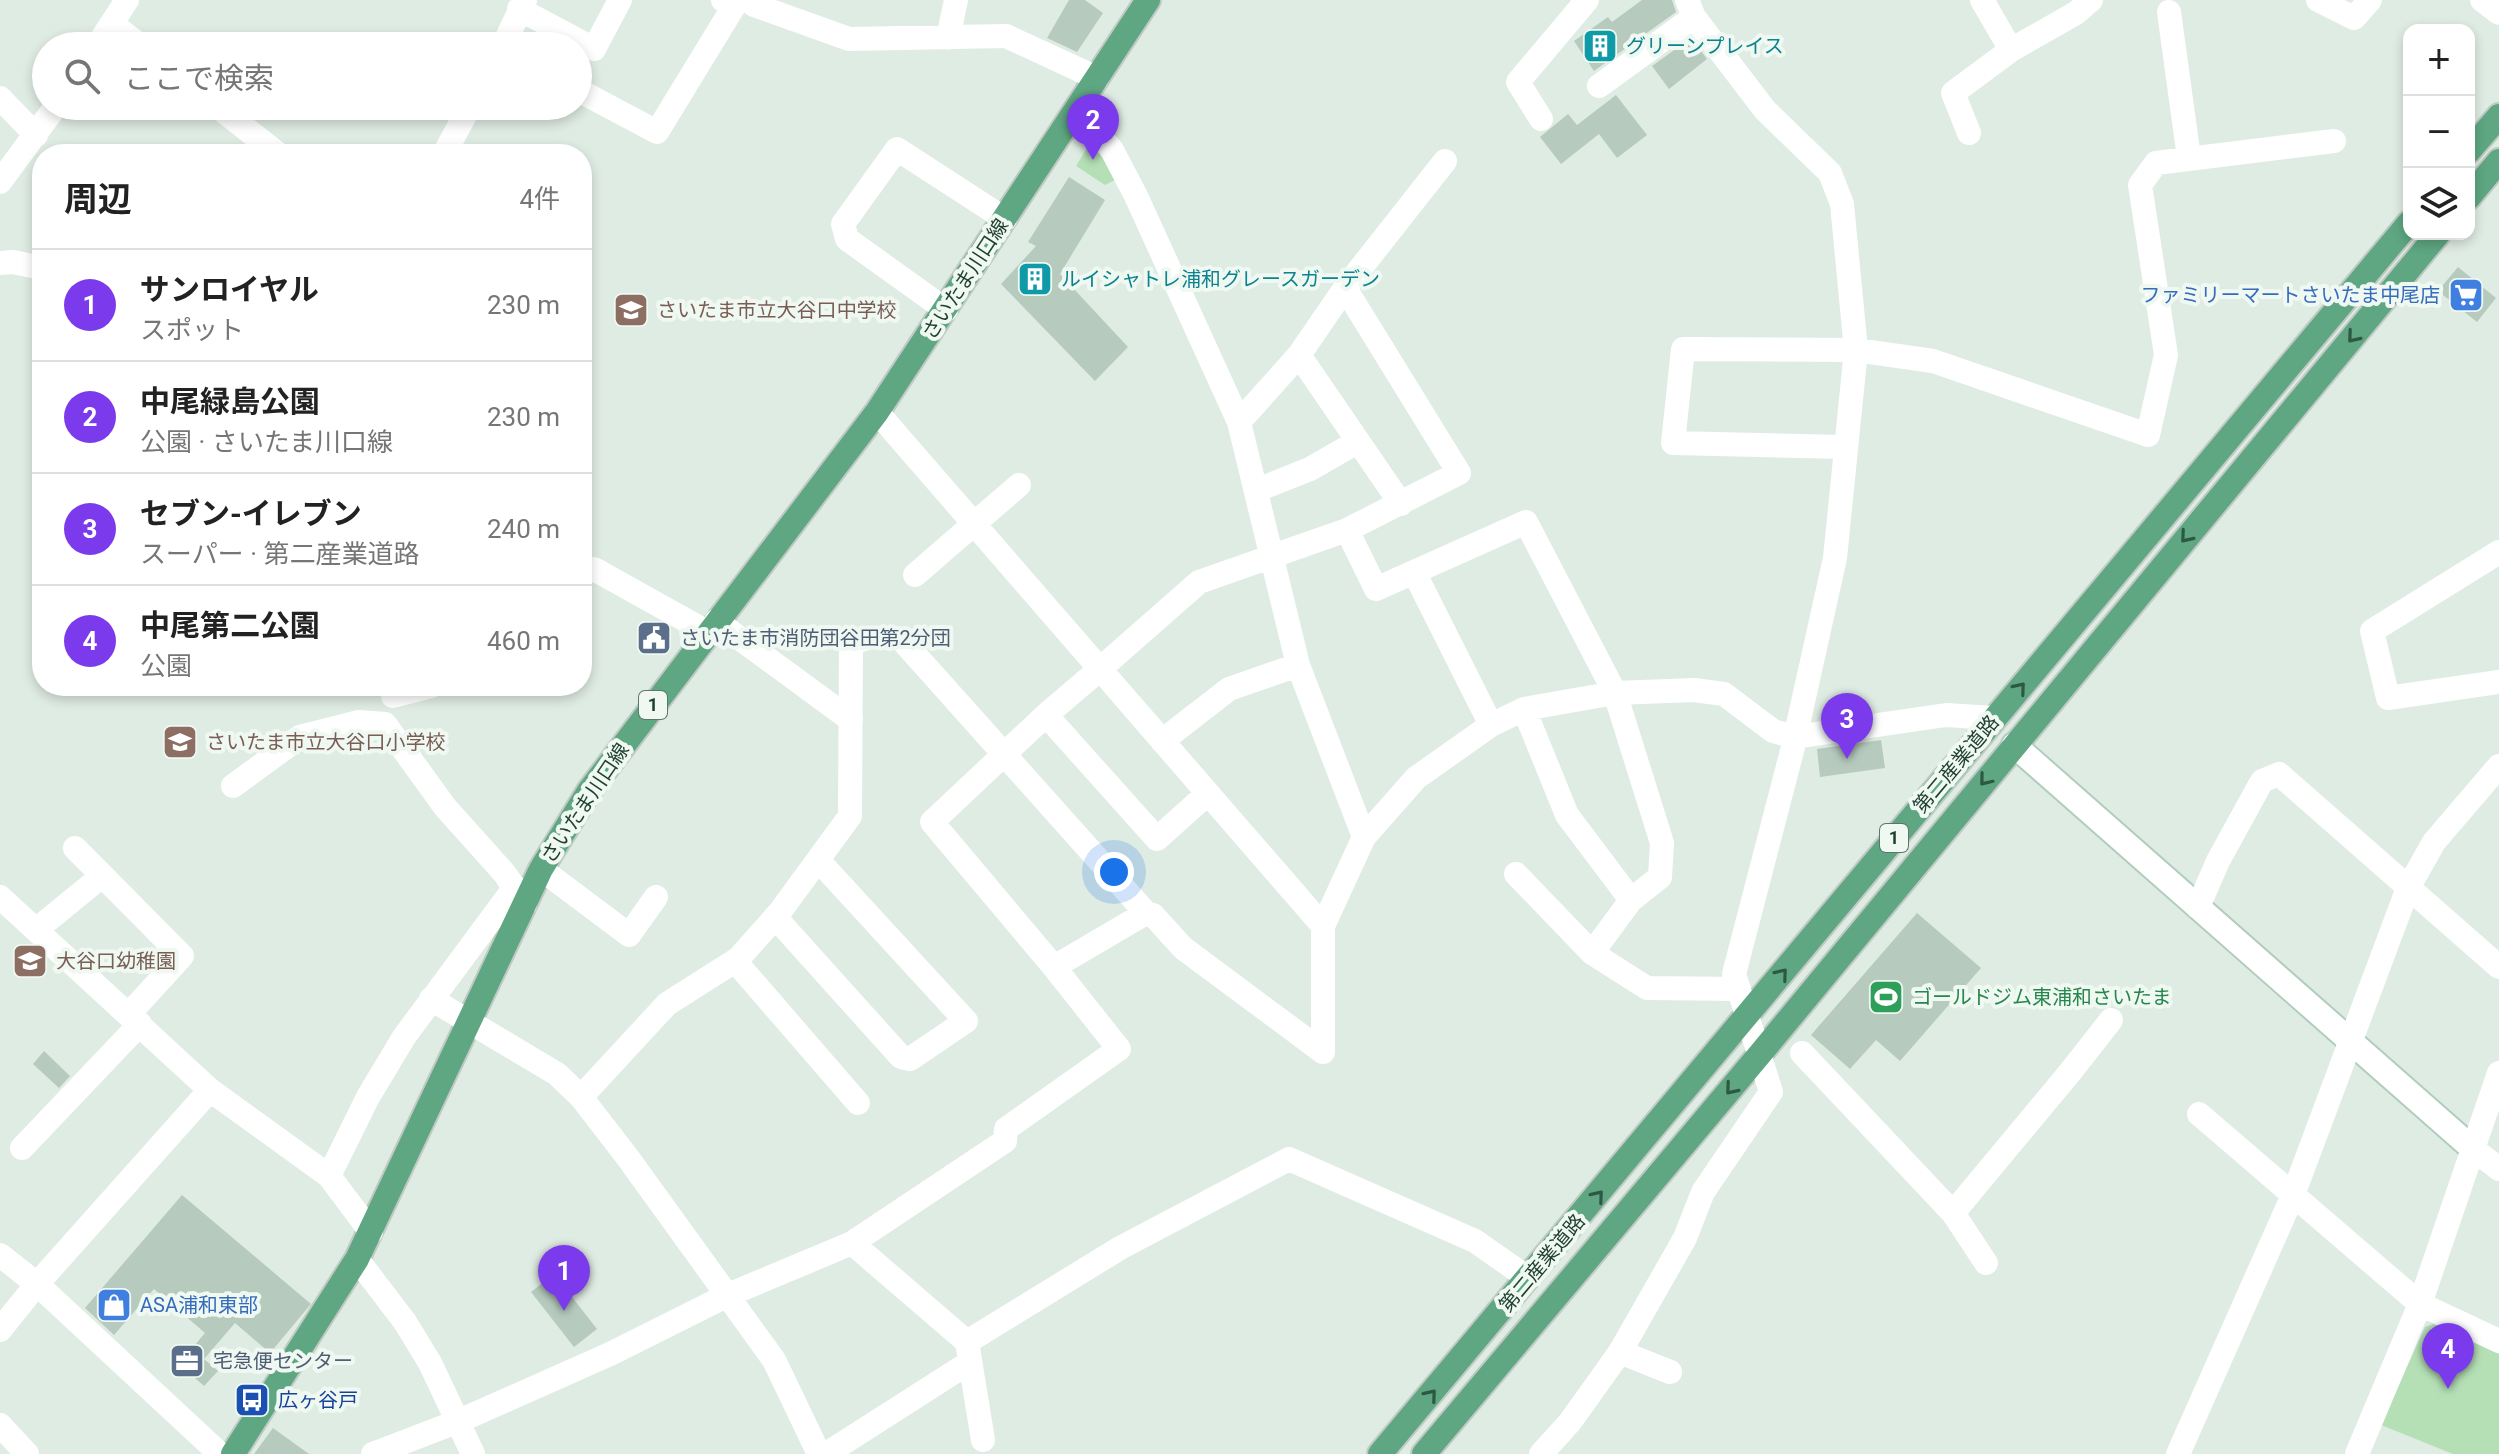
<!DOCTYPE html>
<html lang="ja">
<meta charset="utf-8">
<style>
:root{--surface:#fff;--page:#f2f2f2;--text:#222;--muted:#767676;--line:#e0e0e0;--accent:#7c3aed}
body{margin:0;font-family:Roboto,"Noto Sans JP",sans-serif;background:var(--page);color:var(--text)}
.controls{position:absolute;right:24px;top:24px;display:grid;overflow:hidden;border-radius:16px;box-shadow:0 4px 12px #0003}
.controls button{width:72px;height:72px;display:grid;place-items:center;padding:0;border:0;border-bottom:2px solid var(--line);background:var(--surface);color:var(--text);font:40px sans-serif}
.you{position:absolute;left:1114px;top:872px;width:28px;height:28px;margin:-20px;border:6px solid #fff;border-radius:50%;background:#1a73e8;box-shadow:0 0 0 12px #1a73e833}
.badge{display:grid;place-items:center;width:52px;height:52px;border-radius:50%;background:var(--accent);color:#fff;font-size:26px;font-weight:700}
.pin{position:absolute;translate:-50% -66px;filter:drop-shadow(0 2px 4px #0008)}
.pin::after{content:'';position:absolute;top:42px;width:28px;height:24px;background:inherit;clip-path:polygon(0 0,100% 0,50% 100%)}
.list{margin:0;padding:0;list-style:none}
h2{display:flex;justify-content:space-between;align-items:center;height:104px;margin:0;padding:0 32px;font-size:34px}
h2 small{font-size:26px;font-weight:400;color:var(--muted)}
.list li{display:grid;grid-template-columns:52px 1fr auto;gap:24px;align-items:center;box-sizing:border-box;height:112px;padding:0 32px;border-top:2px solid var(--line)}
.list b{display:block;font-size:30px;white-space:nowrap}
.list p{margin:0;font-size:26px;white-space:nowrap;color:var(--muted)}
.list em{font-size:26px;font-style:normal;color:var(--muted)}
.icon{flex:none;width:44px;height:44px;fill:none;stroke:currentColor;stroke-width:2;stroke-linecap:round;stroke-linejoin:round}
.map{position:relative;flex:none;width:2499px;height:1454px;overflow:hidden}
.search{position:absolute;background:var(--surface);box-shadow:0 4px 12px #0003;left:32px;top:32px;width:560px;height:88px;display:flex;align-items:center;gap:20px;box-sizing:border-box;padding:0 28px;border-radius:44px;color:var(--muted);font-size:30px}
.panel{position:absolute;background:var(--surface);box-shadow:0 4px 12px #0003;left:32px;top:144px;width:560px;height:552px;border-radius:32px}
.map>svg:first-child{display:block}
.green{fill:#b5e0b6}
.building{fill:#b7cabe}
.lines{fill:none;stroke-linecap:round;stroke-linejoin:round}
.secondary-casing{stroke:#b1cdbc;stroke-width:28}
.primary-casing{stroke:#c0c9c4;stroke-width:28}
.street{stroke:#fff;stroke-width:24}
.secondary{stroke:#fff;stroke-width:24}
.primary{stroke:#5ea782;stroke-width:24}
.oneway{stroke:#2e5843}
.labels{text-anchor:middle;stroke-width:8;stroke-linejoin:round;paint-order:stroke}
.shield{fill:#f0f8f2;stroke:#5d7669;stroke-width:2}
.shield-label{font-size:18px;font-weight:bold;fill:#1e3e2e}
.culture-label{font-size:20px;fill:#0d838f;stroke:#f0f8f2;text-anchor:start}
.street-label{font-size:20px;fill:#1e3e2e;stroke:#f0f8f2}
.shop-label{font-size:20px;fill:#366cbe;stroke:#f0f8f2;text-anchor:end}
.education-label{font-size:20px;fill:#785e54;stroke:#f0f8f2;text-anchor:start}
.service-label{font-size:20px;fill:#4e5e75;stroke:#f0f8f2;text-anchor:start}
.leisure-label{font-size:20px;fill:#27864d;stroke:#f0f8f2;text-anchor:start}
.transit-label{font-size:20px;fill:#164399;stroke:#f0f8f2;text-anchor:start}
</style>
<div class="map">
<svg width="2499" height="1454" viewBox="0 0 2499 1454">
<rect width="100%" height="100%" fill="#dfece3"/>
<path class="green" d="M1095,145L1103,154L1115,180L1105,185L1076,166L1087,148Z
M2434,1324L2499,1354V1454H2453L2381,1425L2425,1327Z"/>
<path class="building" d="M1069,0H1085L1103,13L1077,52L1047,38Z
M1642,0H1672L1676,12L1594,71L1574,41L1608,17L1612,22Z
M1691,38L1707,59L1669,89L1652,66Z
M1616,95L1647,135L1617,158L1599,134L1561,164L1540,137L1568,114L1577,125Z
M1069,177L1105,200L1060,274L1128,347L1095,381L1001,284L1036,246L1028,242Z
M2458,267L2496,298L2477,322L2438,291Z
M1881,740L1885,768L1820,777L1817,749Z
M1917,913L1981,968L1900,1061L1876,1040L1850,1069L1811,1035Z
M44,1051L70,1076L59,1088L33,1064Z
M182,1195L311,1304L270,1353L235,1323L204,1359L218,1371L204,1386L179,1364L205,1333L154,1289L114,1335L85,1308Z
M554,1274L597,1329L574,1347L531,1292Z
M273,1428L309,1454H254Z"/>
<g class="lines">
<g class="secondary-casing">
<path id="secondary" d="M2014,745L2473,1149"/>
</g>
<g class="primary-casing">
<path id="primary" d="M2469,151L2499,116
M2469,197L2499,161
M233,1454L357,1259L541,869L589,791L877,412L1148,0
M1380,1454L2409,223
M1424,1454L1760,1054L2438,234"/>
</g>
<path class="street" d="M756,0L754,5L849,39L1006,36L1097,78
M1982,0L2011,50L2076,13L2091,0
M2318,0L2354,18L2370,0
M2482,0L2499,13
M519,9L594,49L620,0
M2169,12L2189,158
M112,24L141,46
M948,38L956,0
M97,46L127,0
M503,46L525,0
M1599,86L1694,17
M578,90L657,132L734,6L723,0
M0,98L36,135
M217,106L278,154
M1077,109L1112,150L1136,196L1239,422L1298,665L1364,837
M1541,119L1518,82L1587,0
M1969,133L1953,93L2011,50
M444,154L470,106
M0,182L56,106
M0,263L13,262L42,268
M946,310L847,239L843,224L897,149L1005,219
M1299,355L1401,504
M877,412L1100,669L1046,715L932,822L1054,967
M1239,422L1299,355L1345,288L1445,161
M1846,447L1673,443L1683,349L1856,350L1933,361L2148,435L2166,355L2140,185L2156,163L2334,141
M1257,490L1310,469L1357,442
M1347,530L1376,589L1526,522L1615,693L1662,843L1660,877L1631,900L1592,953
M2499,552L2372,631L2388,698L2499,682
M1414,572L1491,725
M582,574L594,569L707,632
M915,575L1019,485
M716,621L851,720
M902,640L1146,913
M393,696L432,686
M1524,709L1567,815L1631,900
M1046,715L1157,839L1207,794
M1162,741L1229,689L1298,665
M233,786L300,737L359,722L385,724L445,807L505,874L525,904
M75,848L182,956L129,1014
M541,869L629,935L656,897
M1516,874L1592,953L1647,988L1739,989
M0,897L210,1090L329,1176L371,1232
M2198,907L2218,861L2262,781L2279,774L2499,967
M775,917L901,1057L910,1059L966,1021L818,860
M1323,926L1100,669L1199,582L1347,530L1459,473L1345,288
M37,929L102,876
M735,961L858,1103
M431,999L557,1074L581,1097L628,1158L774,1360L819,1454
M1323,1052V926L1364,837L1416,778L1491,725L1524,709L1615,693L1694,690L1724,694L1773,731L1795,737L1946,715L1994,718
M1802,1053L1953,1213L1986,1263
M581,1097L667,1004L738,959L779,913L850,816L851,643L867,638
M2199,1114L2420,1304L2499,1341
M22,1148L140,1024
M2473,1149L2499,1169
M329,1176L368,1097L404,1037L515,887
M1953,1213L2071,1071L2111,1020
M852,1243L967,1342L983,1440
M0,1255L37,1284L220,1454
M357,1259L405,1322L430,1363L473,1454
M0,1330L37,1284L210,1090
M967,1342L1120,1248L1289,1159L1475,1241L1528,1278
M1670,1372L1620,1352L1685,1238L1703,1192L1771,1092L1734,974L1793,747L1835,558L1856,350L1842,204L1830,173L1765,110L1694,17L1687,0
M0,1425L27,1454
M373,1454L459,1421L610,1354L728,1295L852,1243L1005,1141L1006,1129L1119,1049L1054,967L1146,913L1153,915L1183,948L1323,1052
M826,1454L970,1362
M1541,1454L1570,1422L1620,1352
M2178,1454L2293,1195L2408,888L2434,842L2499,766
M2357,1454L2420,1304L2499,1073"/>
<use href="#secondary" class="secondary"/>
<use href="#primary" class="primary"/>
</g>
<defs><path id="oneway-chevron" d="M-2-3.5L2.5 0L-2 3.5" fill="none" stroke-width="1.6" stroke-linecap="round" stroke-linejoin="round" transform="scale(2)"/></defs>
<g class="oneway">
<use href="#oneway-chevron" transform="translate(2353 337) rotate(130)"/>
<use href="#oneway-chevron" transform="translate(2186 537) rotate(130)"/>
<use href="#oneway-chevron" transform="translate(2020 688) rotate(-50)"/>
<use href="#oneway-chevron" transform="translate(1985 780) rotate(129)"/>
<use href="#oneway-chevron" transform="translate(1782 974) rotate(-50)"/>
<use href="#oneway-chevron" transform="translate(1731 1089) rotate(130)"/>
<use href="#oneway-chevron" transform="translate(1598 1196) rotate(-50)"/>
<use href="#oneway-chevron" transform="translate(1431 1395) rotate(-50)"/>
</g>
<defs>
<g id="building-square" transform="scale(1.8)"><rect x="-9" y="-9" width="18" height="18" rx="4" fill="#0f9aa8" stroke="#f0f8f2"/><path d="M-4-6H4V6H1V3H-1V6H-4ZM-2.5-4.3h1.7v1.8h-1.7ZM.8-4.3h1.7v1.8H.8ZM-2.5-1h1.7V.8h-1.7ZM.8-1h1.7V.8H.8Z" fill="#fff"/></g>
<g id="supermarket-square" transform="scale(1.8)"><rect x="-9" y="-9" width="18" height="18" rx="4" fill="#3f7fe0" stroke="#f0f8f2"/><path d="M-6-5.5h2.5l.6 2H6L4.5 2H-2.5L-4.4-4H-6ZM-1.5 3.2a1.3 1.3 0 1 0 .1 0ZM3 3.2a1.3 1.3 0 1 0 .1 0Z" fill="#fff"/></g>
<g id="school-square" transform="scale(1.8)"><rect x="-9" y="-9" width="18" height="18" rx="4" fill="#8d6e63" stroke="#f0f8f2"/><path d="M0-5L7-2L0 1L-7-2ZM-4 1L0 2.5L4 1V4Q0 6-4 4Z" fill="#fff"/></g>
<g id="civic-square" transform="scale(1.8)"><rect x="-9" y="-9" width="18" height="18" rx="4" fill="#5c6f8a" stroke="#f0f8f2"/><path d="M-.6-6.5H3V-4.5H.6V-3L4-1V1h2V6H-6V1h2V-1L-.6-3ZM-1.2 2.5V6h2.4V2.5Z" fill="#fff"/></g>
<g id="stadium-square" transform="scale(1.8)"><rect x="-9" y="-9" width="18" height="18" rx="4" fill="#2e9e5b" stroke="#f0f8f2"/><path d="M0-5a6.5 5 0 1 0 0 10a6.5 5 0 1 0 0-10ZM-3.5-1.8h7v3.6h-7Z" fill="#fff"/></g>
<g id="shop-square" transform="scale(1.8)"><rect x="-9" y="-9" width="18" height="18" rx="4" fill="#3f7fe0" stroke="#f0f8f2"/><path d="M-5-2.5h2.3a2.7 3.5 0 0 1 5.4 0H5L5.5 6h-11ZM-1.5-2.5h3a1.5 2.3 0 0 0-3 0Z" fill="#fff"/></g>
<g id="office-square" transform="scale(1.8)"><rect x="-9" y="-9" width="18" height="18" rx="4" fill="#5c6f8a" stroke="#f0f8f2"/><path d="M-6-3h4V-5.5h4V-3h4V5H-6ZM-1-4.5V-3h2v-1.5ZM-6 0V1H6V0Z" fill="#fff"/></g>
<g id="bus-square" transform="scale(1.8)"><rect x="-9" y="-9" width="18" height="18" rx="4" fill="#1a4fb4" stroke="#f0f8f2"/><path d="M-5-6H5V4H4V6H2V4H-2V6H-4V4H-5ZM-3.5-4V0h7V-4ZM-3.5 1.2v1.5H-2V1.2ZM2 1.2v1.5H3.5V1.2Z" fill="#fff"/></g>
</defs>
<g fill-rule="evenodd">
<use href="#building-square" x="1600" y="46"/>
<use href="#building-square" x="1035" y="279"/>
<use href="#supermarket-square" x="2466" y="295"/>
<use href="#school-square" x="631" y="310"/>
<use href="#civic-square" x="654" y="638"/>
<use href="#school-square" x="180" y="742"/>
<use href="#school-square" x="30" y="961"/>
<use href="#stadium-square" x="1886" y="997"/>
<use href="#shop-square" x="114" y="1305"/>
<use href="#office-square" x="187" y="1361"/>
<use href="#bus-square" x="252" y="1400"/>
</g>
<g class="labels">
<g class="shield">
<rect x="639" y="691" width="28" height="28" rx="6"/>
<rect x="1880" y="824" width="28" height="28" rx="6"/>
</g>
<g class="shield-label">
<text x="653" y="711">1</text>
<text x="1894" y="844">1</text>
</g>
<g class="culture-label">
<text x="1626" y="53">グリーンプレイス</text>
<text x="1061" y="286">ルイシャトレ浦和グレースガーデン</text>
</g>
<g class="street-label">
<text transform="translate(965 279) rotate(-57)" y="7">さいたま川口線</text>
<text transform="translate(1956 764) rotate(-50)" y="7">第二産業道路</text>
<text transform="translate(585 803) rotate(-56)" y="7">さいたま川口線</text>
<text transform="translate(1542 1263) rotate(-50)" y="7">第二産業道路</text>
</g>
<g class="shop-label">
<text x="2440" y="302">ファミリーマートさいたま中尾店</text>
<text x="140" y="1312" text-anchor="start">ASA浦和東部</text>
</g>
<g class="education-label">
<text x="657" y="317">さいたま市立大谷口中学校</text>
<text x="206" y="749">さいたま市立大谷口小学校</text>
<text x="56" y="968">大谷口幼稚園</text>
</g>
<g class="service-label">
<text x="680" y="645">さいたま市消防団谷田第2分団</text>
<text x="213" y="1368">宅急便センター</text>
</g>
<g class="leisure-label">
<text x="1912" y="1004">ゴールドジム東浦和さいたま</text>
</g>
<g class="transit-label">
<text x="278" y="1407">広ヶ谷戸</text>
</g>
</g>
</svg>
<div class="controls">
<button>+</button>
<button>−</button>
<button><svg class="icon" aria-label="layers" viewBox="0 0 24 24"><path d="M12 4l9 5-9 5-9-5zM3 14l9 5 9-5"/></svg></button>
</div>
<div class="you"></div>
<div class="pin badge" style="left:564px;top:1311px">1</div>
<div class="pin badge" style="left:1093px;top:160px">2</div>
<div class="pin badge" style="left:1847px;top:759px">3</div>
<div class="pin badge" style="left:2448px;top:1389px">4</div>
<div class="search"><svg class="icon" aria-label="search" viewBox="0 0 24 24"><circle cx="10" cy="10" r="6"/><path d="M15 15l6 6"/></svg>ここで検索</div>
<section class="panel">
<h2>周辺<small>4件</small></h2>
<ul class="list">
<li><span class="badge">1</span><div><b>サンロイヤル</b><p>スポット</p></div><em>230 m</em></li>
<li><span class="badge">2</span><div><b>中尾緑島公園</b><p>公園 · さいたま川口線</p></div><em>230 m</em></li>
<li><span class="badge">3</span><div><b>セブン-イレブン</b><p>スーパー · 第二産業道路</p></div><em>240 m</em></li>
<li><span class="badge">4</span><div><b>中尾第二公園</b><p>公園</p></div><em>460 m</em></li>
</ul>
</section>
</div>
